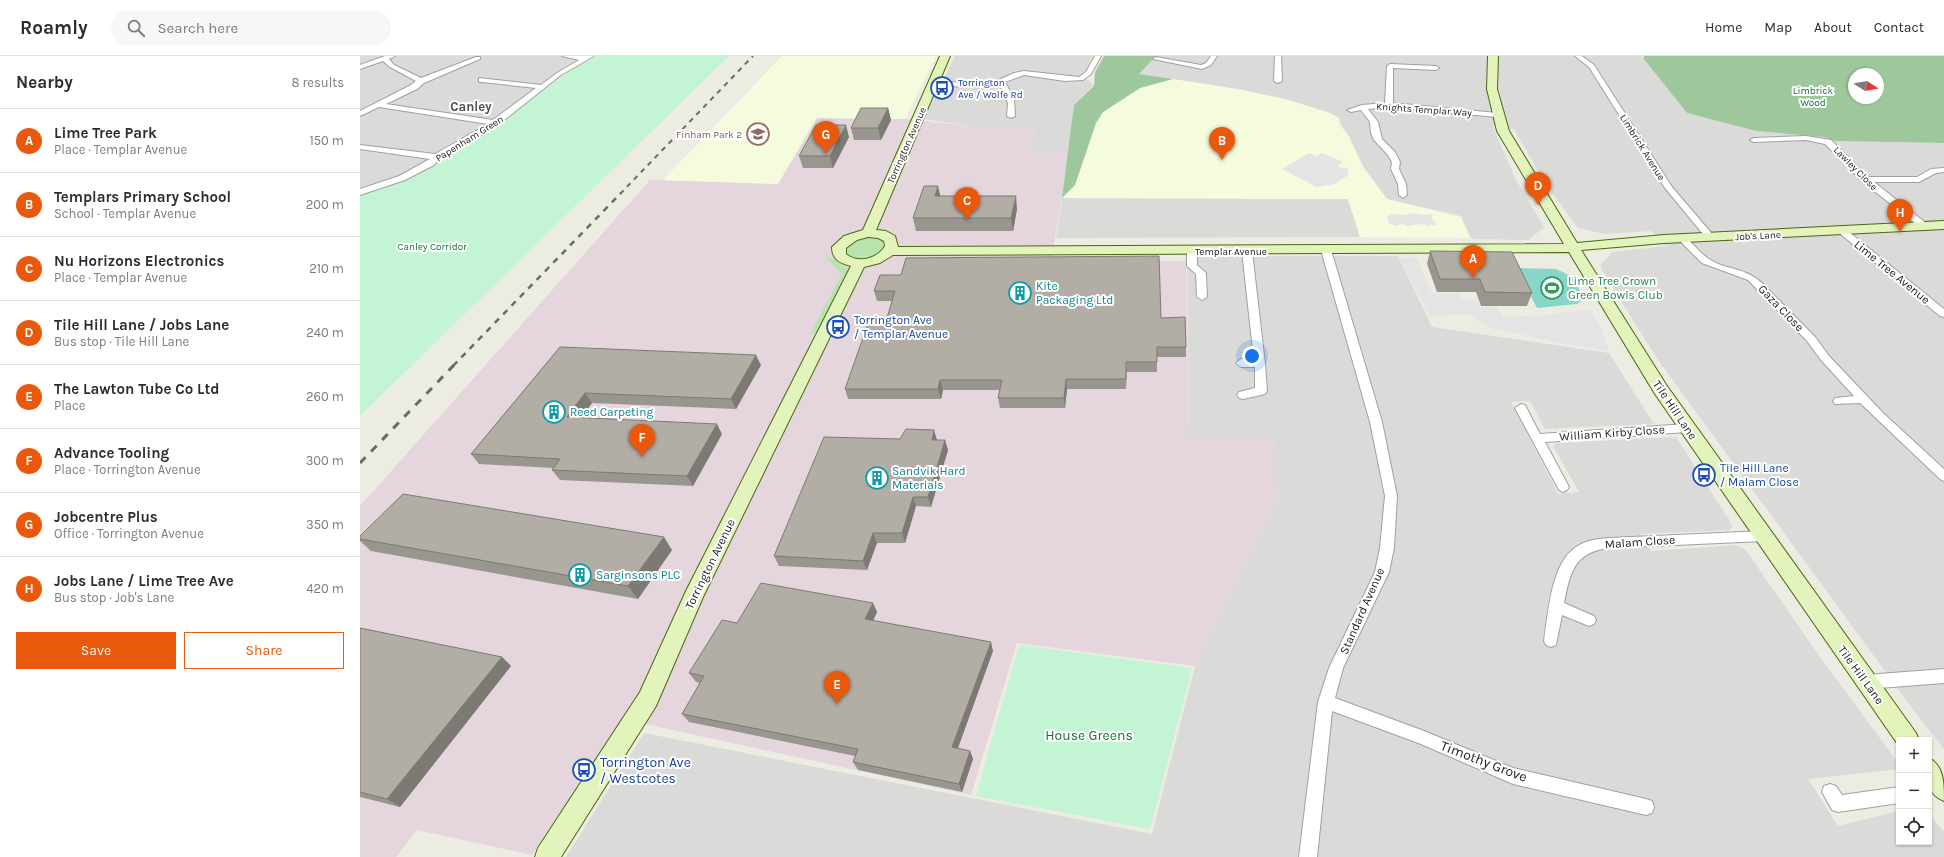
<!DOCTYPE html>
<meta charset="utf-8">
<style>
:root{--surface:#fff;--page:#f7f7f7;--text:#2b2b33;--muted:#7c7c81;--line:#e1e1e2;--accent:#ea580c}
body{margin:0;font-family:Karla,sans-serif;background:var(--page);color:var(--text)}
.controls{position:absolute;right:12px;bottom:12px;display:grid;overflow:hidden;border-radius:0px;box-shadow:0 1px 3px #0004}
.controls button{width:36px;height:36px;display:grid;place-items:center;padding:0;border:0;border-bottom:1px solid var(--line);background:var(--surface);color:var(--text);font:20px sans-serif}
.compass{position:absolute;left:1488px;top:12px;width:36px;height:36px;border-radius:50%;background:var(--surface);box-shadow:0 1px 3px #0004;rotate:101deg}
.you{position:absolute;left:892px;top:300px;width:14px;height:14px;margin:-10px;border:3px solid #fff;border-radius:50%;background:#1a73e8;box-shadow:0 0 0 6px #1a73e833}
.badge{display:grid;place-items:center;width:26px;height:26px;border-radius:50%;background:var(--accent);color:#fff;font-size:13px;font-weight:700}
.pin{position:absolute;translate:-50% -33px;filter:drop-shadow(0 1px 2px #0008)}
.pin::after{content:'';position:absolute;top:21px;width:14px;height:12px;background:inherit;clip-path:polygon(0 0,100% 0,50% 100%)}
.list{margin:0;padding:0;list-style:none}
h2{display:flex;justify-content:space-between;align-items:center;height:52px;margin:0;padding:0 16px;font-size:17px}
h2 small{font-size:13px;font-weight:400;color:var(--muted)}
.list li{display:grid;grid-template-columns:26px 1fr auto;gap:12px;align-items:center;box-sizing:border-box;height:64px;padding:0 16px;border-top:1px solid var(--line)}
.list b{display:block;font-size:15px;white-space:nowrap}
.list p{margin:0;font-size:13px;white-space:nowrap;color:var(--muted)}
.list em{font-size:13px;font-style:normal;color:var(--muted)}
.actions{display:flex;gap:8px;padding:12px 16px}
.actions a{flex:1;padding:9px 0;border:1px solid var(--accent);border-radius:0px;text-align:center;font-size:14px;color:var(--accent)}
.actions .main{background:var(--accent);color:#fff}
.icon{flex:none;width:22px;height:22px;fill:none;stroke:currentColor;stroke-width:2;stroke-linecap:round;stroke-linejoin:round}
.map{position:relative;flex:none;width:1584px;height:801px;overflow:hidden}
header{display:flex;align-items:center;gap:24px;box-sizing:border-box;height:56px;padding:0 20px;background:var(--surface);border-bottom:1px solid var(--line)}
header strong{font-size:19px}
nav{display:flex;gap:22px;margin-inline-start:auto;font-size:14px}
.search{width:280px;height:36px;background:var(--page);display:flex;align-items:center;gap:10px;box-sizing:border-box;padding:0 14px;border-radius:22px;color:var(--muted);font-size:15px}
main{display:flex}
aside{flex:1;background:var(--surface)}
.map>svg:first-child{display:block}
.residential{fill:#dadad9}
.industrial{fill:#e5d6de}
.education{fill:#f4fcdd}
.grass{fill:#bae3ad}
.forest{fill:#9ec89b;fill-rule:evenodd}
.park{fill:#c3f4d3}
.pitch{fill:#88d5ca}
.parking{fill:#e4e4e4}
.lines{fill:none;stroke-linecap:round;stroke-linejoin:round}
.street-casing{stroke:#a0a0a0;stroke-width:2}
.secondary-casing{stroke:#48680f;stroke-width:2}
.street{fill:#fff;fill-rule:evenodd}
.secondary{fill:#e2f3bb;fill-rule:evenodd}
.rail-far2{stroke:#6a6a6a;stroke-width:2;stroke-dasharray:5 5;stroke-linecap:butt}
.rail-far1{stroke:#6a6a6a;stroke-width:2.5;stroke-dasharray:6 6;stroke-linecap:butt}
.rail{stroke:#6a6a6a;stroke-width:3;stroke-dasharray:8 8;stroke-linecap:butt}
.wall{fill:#99968f}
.shaded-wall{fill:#7d7a74}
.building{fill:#b2aea6;stroke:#7d7a74}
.labels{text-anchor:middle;stroke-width:4;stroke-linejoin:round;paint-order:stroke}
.far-transit-label{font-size:10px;fill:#164399;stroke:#fff;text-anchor:start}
.far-park-label{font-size:10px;fill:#157033;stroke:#fff}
.far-street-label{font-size:10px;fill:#1c1c1c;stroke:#fff}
.far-education-label{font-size:10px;fill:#785e54;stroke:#fff;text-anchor:end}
.street-label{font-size:12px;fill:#1c1c1c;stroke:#fff}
.leisure-label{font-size:12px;fill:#27864d;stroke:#fff;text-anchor:start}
.culture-label{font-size:12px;fill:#0d838f;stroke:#fff;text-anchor:start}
.transit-label{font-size:12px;fill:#164399;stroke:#fff;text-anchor:start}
.far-district-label{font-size:13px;font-weight:bold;fill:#4f4f4f;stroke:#fff}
.near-park-label{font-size:14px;fill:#157033;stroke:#fff}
.near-street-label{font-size:14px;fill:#1c1c1c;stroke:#fff}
.near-transit-label{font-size:14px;fill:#164399;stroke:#fff;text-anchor:start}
</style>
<header>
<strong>Roamly</strong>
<div class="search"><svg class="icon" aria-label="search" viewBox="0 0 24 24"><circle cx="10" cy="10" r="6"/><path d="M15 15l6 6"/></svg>Search here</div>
<nav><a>Home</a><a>Map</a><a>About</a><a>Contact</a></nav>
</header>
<main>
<aside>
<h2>Nearby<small>8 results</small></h2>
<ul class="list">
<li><span class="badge">A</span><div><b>Lime Tree Park</b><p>Place · Templar Avenue</p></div><em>150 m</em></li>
<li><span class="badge">B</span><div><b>Templars Primary School</b><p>School · Templar Avenue</p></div><em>200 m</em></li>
<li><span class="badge">C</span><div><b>Nu Horizons Electronics</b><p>Place · Templar Avenue</p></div><em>210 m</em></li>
<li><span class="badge">D</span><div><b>Tile Hill Lane / Jobs Lane</b><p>Bus stop · Tile Hill Lane</p></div><em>240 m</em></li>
<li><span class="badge">E</span><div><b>The Lawton Tube Co Ltd</b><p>Place</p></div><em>260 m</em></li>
<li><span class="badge">F</span><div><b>Advance Tooling</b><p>Place · Torrington Avenue</p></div><em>300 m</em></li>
<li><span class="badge">G</span><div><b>Jobcentre Plus</b><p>Office · Torrington Avenue</p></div><em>350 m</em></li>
<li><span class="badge">H</span><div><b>Jobs Lane / Lime Tree Ave</b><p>Bus stop · Job's Lane</p></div><em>420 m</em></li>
</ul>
<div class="actions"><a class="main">Save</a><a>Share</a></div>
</aside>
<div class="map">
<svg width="1584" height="801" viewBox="0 0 1584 801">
<rect width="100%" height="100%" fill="#edece3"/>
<path class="residential" d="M0,0H226L199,15L116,76L53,113L34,122L0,134Z
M595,0H733L723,20L734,29L714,49L709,96H669L674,73L608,70L564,63Z
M796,0H1281L1327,57L1396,75L1464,81L1476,85L1584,87V693L1554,655L1298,304L1246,221L1240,210L1252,196L1306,190L1291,175L1245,178L1218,172L1183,124L1154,73L1133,71L1156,124L1184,171L1169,184L1112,183L1101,160L1027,143L1004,111L989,80L981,68L979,62L970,57L925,43L877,33L779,18Z
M702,142L988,143L1000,181L696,182Z
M827,200H1038L1072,271L1249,297L1294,368L1185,373L1170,345L1151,346L1198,438L1219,436L1193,390L1196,387L1316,381L1373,470L1369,474L1281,478L1291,495L1376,489L1385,493L1460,601L1539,708V713L1448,723L1478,770L1539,755V786H1569V758L1584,776V801H206L284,677L792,778L835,610L918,443L913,381L829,380Z"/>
<path class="industrial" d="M457,62L545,63L608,70L674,72L669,96H709L691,206L826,205L829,379L913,381L918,443L835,610L657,587L611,739L262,663L172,799L57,774L36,801H0V450L290,124L417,128Z"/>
<path class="education" d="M422,0H576L545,63L457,62L418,128L303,124Z
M813,23L877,33L925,43L970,57L979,62V68L988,80L1003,112L1027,143L1100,161L1110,182L1000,181L988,143L702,142L715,129L736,67L743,56L781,32Z"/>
<path class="grass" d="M506,182L521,184L526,189C513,204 505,206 486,200L485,194L490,187Z
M465,201C474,201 482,209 489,214V219L460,274L452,278H450L482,218Z"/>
<path class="forest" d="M744,0H796L779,18L813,23L780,32L743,56L736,67L715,129L702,142L714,49L734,30L735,16Z
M1284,0H1584V87L1476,85L1464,81L1396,75L1327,57L1283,2ZM1494,18H1518V42H1494Z"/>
<path class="park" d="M238,0H369L0,360V139L33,129L57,118L136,71L208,16Z
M659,589L832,612L790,773L616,740Z"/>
<path class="pitch" d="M1156,212L1196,213L1213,221L1224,243L1217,248L1177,252Z"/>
<path class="parking" d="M949,97L956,100L962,97L983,106L977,111L988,112V119L975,128L957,131L922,113Z
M1053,157L1067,159L1070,158L1073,159L1071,161L1074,165L1073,166L1077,168L1075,170L1071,168L1069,170L1060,168L1047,170L1043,168L1036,170L1029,167L1027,161L1032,158L1045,159Z
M1039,202H1057L1072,237H1098L1102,244L1116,245L1120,251H1137L1143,261L1200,258L1199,256L1229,254L1241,271L1249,295L1202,288L1137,273L1123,269L1109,258L1070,260Z"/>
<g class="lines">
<g class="street-casing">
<path id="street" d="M25,0H35L29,3L34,9L61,22L116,1H120V3L64,27L57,33L26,48L133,64L176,32L122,26H119V22L181,29L197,17L219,4L202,0H234L201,19L138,69L89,99L79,103L74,109L45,124L0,139V133L39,120L70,103L0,93V89L75,98L128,68L19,51L0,60V55L51,29L56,25L30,11L23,5L0,13V9Z
M735,0H741L731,18L723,24L705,25L664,19L645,26L654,43L655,60L651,62L647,60L648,47L640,29L633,31L574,30L570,28L574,26L632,27L654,17L664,15L719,21L726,16Z
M851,0H857L851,9L842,13L793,3L796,1L841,9L846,7Z
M915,0H921L922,25L918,27L914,25Z
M1215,0H1222L1234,9L1312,131L1353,179V183H1347L1305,132L1229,11Z
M1030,8L1076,10L1079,12L1076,14L1033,12V47L1137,57L1141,59L1137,61L1029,51L1008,53L1018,66L1022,83L1035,96L1040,106L1039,113L1046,128L1047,139L1043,142L1039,139L1038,128L1031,113L1032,106L1028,99L1014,84L1011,77L1010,66L1001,54L991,56L987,54L1002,49L1025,47L1027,10Z
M1446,80L1471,84L1508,121H1557L1571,113L1584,112V116L1576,117L1559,126H1514L1567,168V172H1561L1503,126L1465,88L1446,84L1394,86L1390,84L1394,82Z
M1481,171L1484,172L1584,253V261L1580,260L1478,176L1476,174Z
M1323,180L1326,181C1333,188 1341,198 1349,203C1367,215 1384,210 1403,228L1455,281L1469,300L1523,357L1584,413V425L1580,423L1500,347L1475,348L1473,345L1475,342L1494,340L1461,304L1447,285L1388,224L1342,207L1318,183Z
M966,191L971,194L1022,366L1037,440L1034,492L1029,516L983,612L975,642L1064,675L1153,712L1286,743L1292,745L1294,751L1292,757L1286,759L1153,728L1061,688L972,655L957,801H939L958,646L969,612L1015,516L1020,492L1025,440L1010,366L961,194Z
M832,192L837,195V209L846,217L847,241L842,244L837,241L836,218L827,210V195Z
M887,192L892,195L905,308L907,335L905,338L883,343L879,342L877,339L879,336L895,332V311H881L876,307L881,303L894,304L882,195Z
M1161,348L1165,349L1180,378L1327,368L1331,369L1333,372L1331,375L1327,376L1185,386L1209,431L1207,434L1203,436L1199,434L1155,352Z
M1404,475L1409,476L1411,480L1409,484L1404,485L1249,492C1214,496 1210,517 1204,547L1234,560L1236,564L1234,568L1229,570L1202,559L1196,589L1191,591L1186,589L1184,585C1188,558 1191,507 1216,491C1226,484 1238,483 1249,482Z
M1584,613V627L1506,633L1501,631L1499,626L1501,621L1506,619Z
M1470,728L1476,730L1482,739L1539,731V747L1478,756L1472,754L1462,736L1464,730Z"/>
</g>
<g class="secondary-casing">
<path id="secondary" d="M580,0H590L516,174L526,175L535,180L538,191L1204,188L1137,75L1127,33L1128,0H1138L1137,33L1149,75L1217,187L1304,179L1584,165V173L1304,187L1221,194L1307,330L1556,677L1559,684H1539V690L1295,338L1209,196L533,199L520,207L504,211L343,541L296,650L201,801H175L178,792L280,636L326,535L491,210C479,207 472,203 472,191L484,180L503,174ZM508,181L518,182L524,185L525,190C517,203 498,208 486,198V192L497,184Z
M1569,702C1584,710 1584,727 1584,745C1564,737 1569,720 1569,702Z"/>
</g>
<use href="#street" class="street"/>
<use href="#secondary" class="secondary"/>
<path class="rail-far2" d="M260,138L393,0"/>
<path class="rail-far1" d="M93,310L261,137"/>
<path class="rail" d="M0,407L94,309"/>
</g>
<path class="wall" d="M528,52L531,64L521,84H494L491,72Z
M489,81L473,112H443L439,100Z
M580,140L657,153L653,175H556L553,162Z
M1070,195L1172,237L1167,250H1121L1116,236H1077L1067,208Z
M520,219L801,262L826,291V301H797V316H767L766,333H707L705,352H640L638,342L640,334H583L581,343H488L485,333L527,262L532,245H517L514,235Z
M200,291L401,309L376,353L232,347L221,362L362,378L333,430L200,424L192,414L193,412L119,408L111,398Z
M585,384L588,394L571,451L556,450L545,487H517L507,514L419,510L414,500Z
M0,480L312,494L278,543L11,495L0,485Z
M513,547L517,556L513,565L633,595L598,692L610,695L613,703L602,736L498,714L493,706L495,700L329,666L322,658L340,627L336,626L329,617L377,567Z
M0,572L142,601L151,610L40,751L0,741Z"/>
<path class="shaded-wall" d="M528,52L531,64L521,84L518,72Z
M486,69L489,81L473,112L470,100Z
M578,130L581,143L575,140Z
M656,140L657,153L653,175L651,162Z
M396,299L401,309L376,353L371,343Z
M706,323L707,333L705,352L704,342Z
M580,324L583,334L581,343L578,333Z
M225,337L232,347L214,371L207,361Z
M357,368L362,378L333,430L327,420Z
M574,374L577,384L575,394L572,384Z
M585,384L588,394L571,451L568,441Z
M553,441L556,450L545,487L542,477Z
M513,477L517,487L507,514L503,505Z
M304,481L312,494L278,543L268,530Z
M513,547L517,556L509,573L505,563Z
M631,586L633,595L595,700L592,691Z
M142,601L151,610L40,751L27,743Z
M610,695L613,703L602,736L599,728Z"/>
<path class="building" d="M501,52H528L518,72H491Z
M456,69H486L470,100H439Z
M564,130H578L575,140H656L651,162H553Z
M1070,195L1152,196L1172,237L1125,236L1120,223H1080Z
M799,200L801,262L825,261L826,291H797V306H766V323H706L704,342H638L642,324H580L578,333H485L510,262H527L535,235H514L520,219H541L546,202Z
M200,291L396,299L371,343L225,337L207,361L357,368L327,420L192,414L200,403L111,398Z
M546,373L574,374L572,384H585L568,441H553L542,477H513L503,505L414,500L464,381L540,383Z
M43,438L304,481L268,530L0,483V480Z
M401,527L513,547L505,563L631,586L592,691L610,695L599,728L493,706L498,693L322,658L344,620L329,617L362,564L377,567Z
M0,572L142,601L27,743L0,736Z"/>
<defs>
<g id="bus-ring" transform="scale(1.15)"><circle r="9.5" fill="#fff" stroke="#1a4fb4" stroke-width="1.5"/><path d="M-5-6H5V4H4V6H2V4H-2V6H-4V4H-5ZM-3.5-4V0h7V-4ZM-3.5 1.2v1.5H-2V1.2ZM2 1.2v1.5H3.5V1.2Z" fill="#1a4fb4"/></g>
<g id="school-ring" transform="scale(1.15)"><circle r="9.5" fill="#fff" stroke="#8d6e63" stroke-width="1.5"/><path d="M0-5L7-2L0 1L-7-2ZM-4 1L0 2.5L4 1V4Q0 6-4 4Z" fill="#8d6e63"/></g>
<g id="stadium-ring" transform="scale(1.15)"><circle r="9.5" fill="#fff" stroke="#2e9e5b" stroke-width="1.5"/><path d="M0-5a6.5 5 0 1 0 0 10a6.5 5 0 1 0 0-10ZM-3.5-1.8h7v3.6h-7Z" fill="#2e9e5b"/></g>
<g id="building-ring" transform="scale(1.15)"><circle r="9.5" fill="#fff" stroke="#0f9aa8" stroke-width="1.5"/><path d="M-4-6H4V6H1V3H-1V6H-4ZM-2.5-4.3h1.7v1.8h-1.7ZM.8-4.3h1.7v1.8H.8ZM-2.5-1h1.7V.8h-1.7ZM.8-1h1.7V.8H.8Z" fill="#0f9aa8"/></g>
</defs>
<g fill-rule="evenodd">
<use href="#bus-ring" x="582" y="32"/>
<use href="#school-ring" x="398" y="78"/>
<use href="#stadium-ring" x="1192" y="232"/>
<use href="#building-ring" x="660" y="237"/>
<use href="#bus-ring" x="478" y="271"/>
<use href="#building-ring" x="194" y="356"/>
<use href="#bus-ring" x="1344" y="419"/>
<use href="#building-ring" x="517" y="422"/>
<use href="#building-ring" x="220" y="519"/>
<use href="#bus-ring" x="224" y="714"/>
</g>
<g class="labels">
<g class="far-transit-label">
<text x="598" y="30">Torrington<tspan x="598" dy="12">Ave / Wolfe Rd</tspan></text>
</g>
<g class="far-park-label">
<text x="1453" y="38">Limbrick<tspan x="1453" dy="12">Wood</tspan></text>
<text x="72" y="194">Canley Corridor</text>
</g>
<g class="far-street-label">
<text transform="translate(1064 53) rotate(4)" y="4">Knights Templar Way</text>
<text transform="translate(109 82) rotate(-32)" y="4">Papenham Green</text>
<text transform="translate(546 89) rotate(-66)" y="4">Torrington Avenue</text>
<text transform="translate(1283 91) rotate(58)" y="4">Limbrick Avenue</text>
<text transform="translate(1496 112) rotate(45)" y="4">Lawley Close</text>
<text transform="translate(1398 179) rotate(-3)" y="4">Job's Lane</text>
<text x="871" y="199">Templar Avenue</text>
</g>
<g class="far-education-label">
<text x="382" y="82">Finham Park 2</text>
</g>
<g class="street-label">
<text transform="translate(1532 216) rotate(39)" y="4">Lime Tree Avenue</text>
<text transform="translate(1421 252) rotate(46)" y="4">Gaza Close</text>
<text transform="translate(1315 354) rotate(56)" y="4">Tile Hill Lane</text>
<text transform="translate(1252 377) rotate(-4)" y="4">William Kirby Close</text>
<text transform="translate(1280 486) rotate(-4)" y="4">Malam Close</text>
<text transform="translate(350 508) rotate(-64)" y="4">Torrington Avenue</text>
<text transform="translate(1002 555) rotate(-66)" y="4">Standard Avenue</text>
<text transform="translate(1501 619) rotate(54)" y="4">Tile Hill Lane</text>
</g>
<g class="leisure-label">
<text x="1208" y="229">Lime Tree Crown<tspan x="1208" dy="14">Green Bowls Club</tspan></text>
</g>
<g class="culture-label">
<text x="676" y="234">Kite<tspan x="676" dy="14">Packaging Ltd</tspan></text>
<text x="210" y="360">Reed Carpeting</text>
<text x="532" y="419">Sandvik Hard<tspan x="532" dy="14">Materials</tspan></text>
<text x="236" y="523">Sarginsons PLC</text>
</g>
<g class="transit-label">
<text x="494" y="268">Torrington Ave<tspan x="494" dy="14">/ Templar Avenue</tspan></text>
<text x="1360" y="416">Tile Hill Lane<tspan x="1360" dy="14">/ Malam Close</tspan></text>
</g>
<g class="far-district-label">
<text x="111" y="55">Canley</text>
</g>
<g class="near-park-label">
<text x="729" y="684">House Greens</text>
</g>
<g class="near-street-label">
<text transform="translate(1124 705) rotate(21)" y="5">Timothy Grove</text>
</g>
<g class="near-transit-label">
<text x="240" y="711">Torrington Ave<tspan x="240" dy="16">/ Westcotes</tspan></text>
</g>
</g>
</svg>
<div class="controls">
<button>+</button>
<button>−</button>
<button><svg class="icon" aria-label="locate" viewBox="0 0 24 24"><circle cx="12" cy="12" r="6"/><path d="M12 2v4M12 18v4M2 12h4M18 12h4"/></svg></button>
</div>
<svg class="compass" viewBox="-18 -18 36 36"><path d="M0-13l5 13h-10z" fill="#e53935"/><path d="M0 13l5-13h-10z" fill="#7c7c81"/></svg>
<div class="you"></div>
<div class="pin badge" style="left:1113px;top:222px">A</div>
<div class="pin badge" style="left:862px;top:104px">B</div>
<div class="pin badge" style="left:607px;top:164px">C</div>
<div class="pin badge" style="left:1178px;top:149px">D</div>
<div class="pin badge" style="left:477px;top:648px">E</div>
<div class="pin badge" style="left:282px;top:401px">F</div>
<div class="pin badge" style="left:466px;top:98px">G</div>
<div class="pin badge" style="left:1540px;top:176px">H</div>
</div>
</main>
